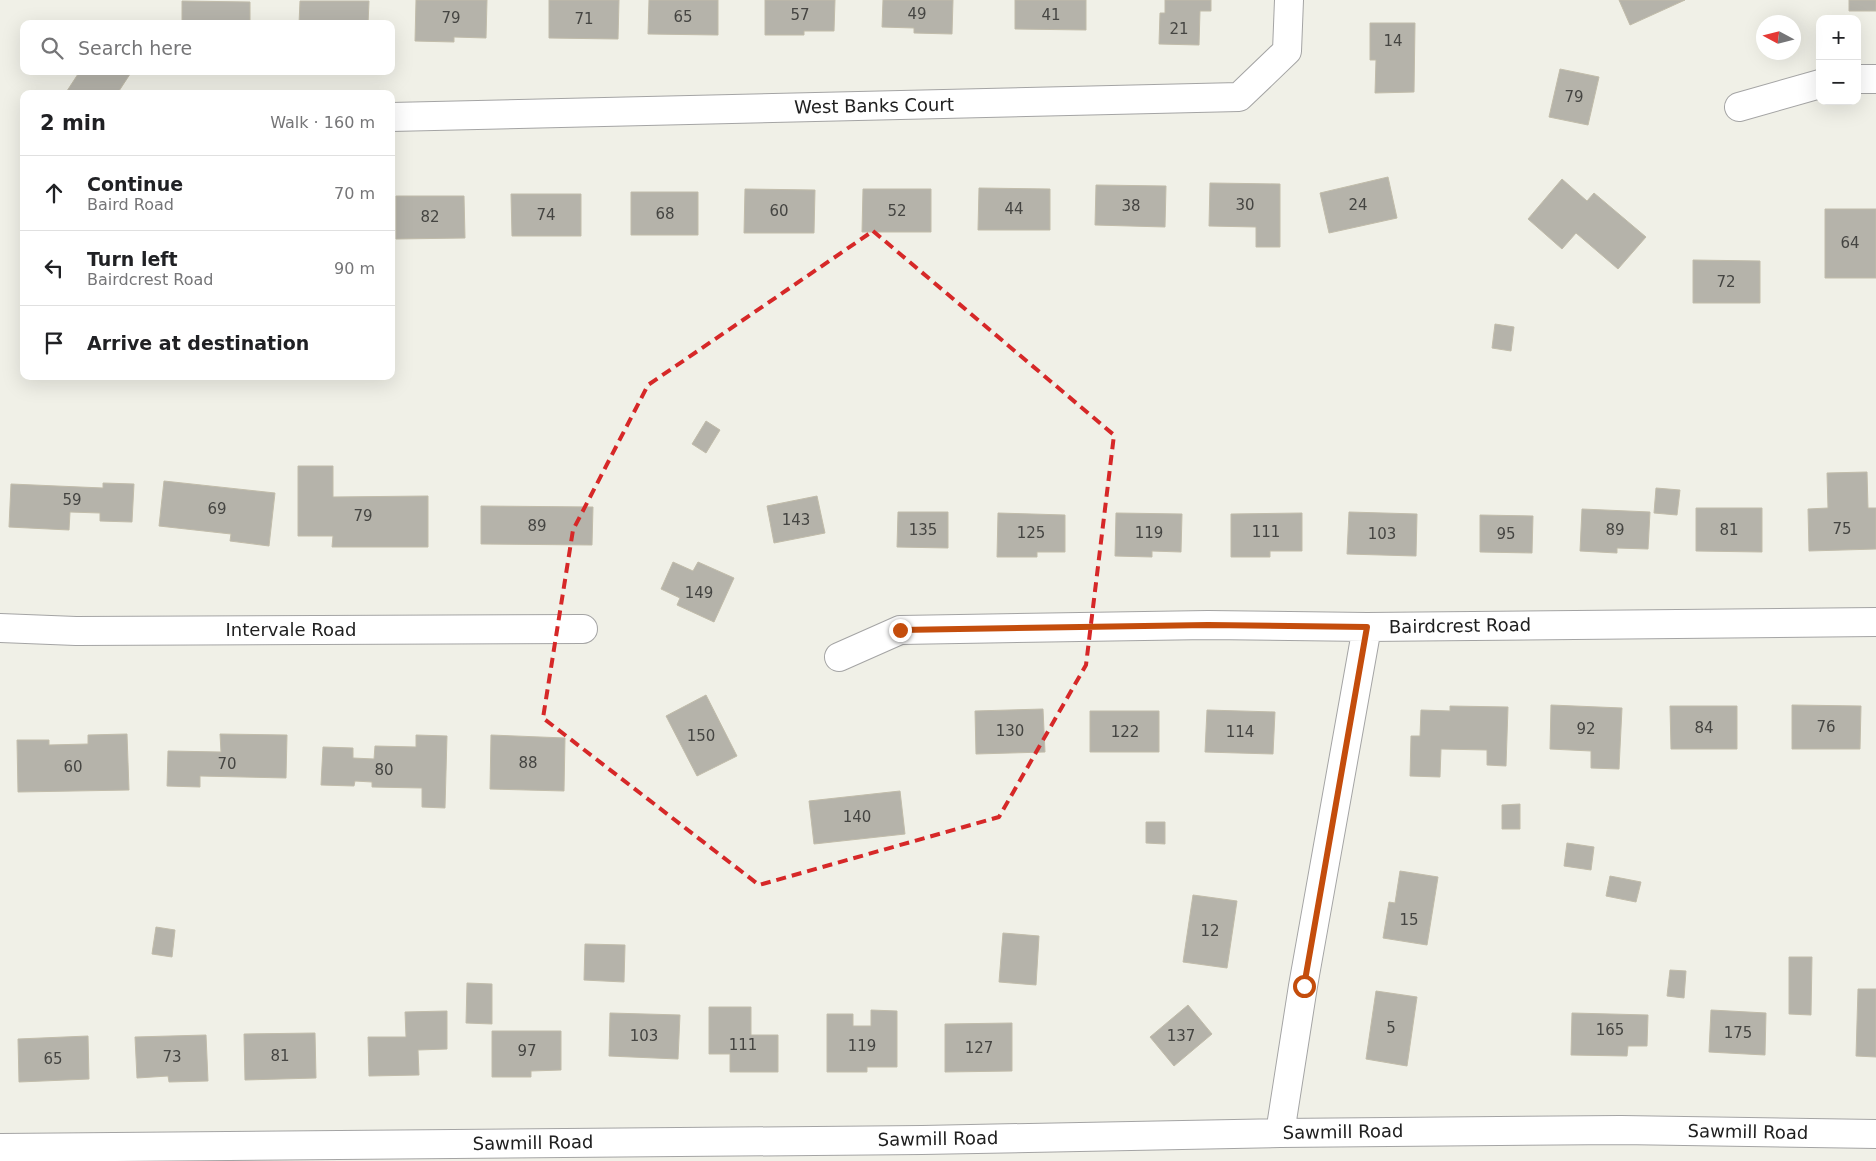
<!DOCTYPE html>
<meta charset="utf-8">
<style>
:root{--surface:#fff;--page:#f6f6f6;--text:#202124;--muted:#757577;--line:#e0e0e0}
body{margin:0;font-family:"DejaVu Sans",sans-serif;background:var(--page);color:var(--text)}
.controls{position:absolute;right:15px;top:15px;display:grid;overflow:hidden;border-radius:10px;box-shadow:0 5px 20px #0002}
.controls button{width:45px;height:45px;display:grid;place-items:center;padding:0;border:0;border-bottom:1px solid var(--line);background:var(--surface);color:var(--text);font:25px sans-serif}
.compass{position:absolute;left:1756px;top:15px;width:45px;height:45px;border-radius:50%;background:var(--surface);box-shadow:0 5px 20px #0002;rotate:277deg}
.stop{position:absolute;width:15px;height:15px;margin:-11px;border:4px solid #c44d0c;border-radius:50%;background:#fff}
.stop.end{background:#c44d0c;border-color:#fff;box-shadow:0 1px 5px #0008}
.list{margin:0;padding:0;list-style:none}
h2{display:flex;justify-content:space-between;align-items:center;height:65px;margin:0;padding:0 20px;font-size:21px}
h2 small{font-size:16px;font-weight:400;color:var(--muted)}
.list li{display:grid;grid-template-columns:32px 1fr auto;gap:15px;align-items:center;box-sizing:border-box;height:75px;padding:0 20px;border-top:1px solid var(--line)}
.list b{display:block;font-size:19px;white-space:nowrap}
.list p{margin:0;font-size:16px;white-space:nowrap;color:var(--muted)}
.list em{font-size:16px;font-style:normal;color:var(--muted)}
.icon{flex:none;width:28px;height:28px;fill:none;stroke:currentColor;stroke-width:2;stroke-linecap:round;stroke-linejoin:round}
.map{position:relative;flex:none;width:1876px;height:1161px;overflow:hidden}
.search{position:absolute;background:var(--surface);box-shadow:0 5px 20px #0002;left:20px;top:20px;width:375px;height:55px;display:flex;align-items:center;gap:12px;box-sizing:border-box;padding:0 18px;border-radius:10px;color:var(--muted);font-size:19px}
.panel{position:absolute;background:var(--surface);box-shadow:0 5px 20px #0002;left:20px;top:90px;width:375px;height:290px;border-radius:10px}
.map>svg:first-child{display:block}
.building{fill:#b5b3aa;stroke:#c1bcaa}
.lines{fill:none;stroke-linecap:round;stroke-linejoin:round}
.minor-casing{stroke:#a4a4a4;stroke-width:30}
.minor{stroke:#fff;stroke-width:28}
.route{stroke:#c44d0c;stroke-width:6}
.marked{fill:none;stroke:#d62828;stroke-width:4;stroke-dasharray:10 6;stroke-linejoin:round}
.labels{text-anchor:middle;stroke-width:4;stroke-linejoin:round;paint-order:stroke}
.number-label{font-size:15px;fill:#454542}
.street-label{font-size:18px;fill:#202020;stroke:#fff}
</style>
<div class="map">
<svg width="1876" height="1161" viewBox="0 0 1876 1161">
<rect width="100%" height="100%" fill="#f0f0e7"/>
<path class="building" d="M416,0H487L486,38L454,37V42L415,41Z
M549,0H619L618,39L549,38Z
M649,0H718V35L648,34Z
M765,0H835L834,31H804V35H765Z
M883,0H953L952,34L914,33V28L882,27Z
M1015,0H1086V30L1015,29Z
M1165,0H1211V11H1200L1199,45L1159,44L1160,13H1165Z
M1619,0H1685L1630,25Z
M1849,0H1876V11H1849Z
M182,1L250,2V24H182Z
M300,1H369L368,24H299Z
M1370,23H1415L1414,92L1375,93L1376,60H1370Z
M1560,69L1599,77L1588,125L1549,117Z
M80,71H132L117,94H65Z
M1388,177L1397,218L1329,233L1320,193Z
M1562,179L1587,201L1594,193L1646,237L1618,269L1576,233L1562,249L1528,219Z
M1210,183L1280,184V247H1256V227L1209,226Z
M1096,185L1166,186L1165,227L1095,225Z
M979,188L1050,189V230H978Z
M745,189L815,190L814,233H744Z
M863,189H931V232H862Z
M631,192H698V235H631Z
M511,194H581V236H512Z
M396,196H464L465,238L396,239Z
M1825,209H1876V278H1825Z
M1693,260L1760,261V303H1693Z
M1495,324L1514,327L1511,351L1492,348Z
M706,421L720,430L706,453L692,444Z
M298,466H333V497L428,496V547H332L333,536H298Z
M1867,472L1868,508H1876V549L1809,551L1808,509L1828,508L1827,473Z
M164,481L275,493L269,546L230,541L231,534L159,526Z
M103,483L134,484L132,522L100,521V513L70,512L69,530L9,527L11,484L103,488Z
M1656,488L1680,490L1677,515L1654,513Z
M817,496L825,533L774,543L767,506Z
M481,506L593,507L592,545L481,544Z
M1696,508H1762V552L1696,551Z
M1582,509L1650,512L1648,549L1617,548V553L1580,551Z
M898,512H948V548L897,547Z
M1349,512L1417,514L1416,556L1347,554Z
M998,513L1065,515V552H1037V557H997Z
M1116,513L1182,514L1181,552L1152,551V557L1115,556Z
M1302,513V551H1270V557H1231V514Z
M1480,515L1533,516L1532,553L1480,552Z
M673,562L693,571L698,562L734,578L714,622L677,605L680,598L661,589Z
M706,695L737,756L697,776L666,716Z
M1551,705L1622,708L1619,769L1591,768V751L1550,749Z
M1792,705L1861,706L1860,749H1792Z
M1450,706L1508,707L1506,766L1487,765V750L1441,749L1440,777L1410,776L1411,736H1420L1421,710L1450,711Z
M1670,706H1737V749H1671Z
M1043,709L1045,752L976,754L975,711Z
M1207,710L1275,712L1273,754L1205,752Z
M1090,711H1159V752H1090Z
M127,734L129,790L18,792L17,740H49V745L88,744V735Z
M220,734L287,735L286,778L200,776V787L167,786L168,751L221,752Z
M416,735L447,736L445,808L422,807V788L372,787V782L355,781L354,786L321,785L323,747L353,748V758L374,759L375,746L416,747Z
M491,735L565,738L564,791L490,789Z
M900,791L905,834L814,844L809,801Z
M1520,804V829H1502V805Z
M1146,822H1165V844L1146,843Z
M1567,843L1594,847L1591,870L1564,866Z
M1400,871L1438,877L1427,945L1383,938L1389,902L1395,903Z
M1610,876L1641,882L1636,902L1606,896Z
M1193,895L1237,901L1227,968L1183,962Z
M156,927L175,930L172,957L152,954Z
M1003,933L1039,936L1036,985L999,982Z
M585,944L625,945L624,982L584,980Z
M1789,957H1812L1811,1015L1789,1014Z
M1670,970L1686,971L1684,998L1667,996Z
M467,983L492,984V1024L466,1023Z
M1858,989H1876V1057L1856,1056Z
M1376,991L1417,997L1407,1066L1366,1059Z
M1188,1005L1212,1034L1174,1066L1150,1037Z
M709,1007H751V1035H778V1072H730V1054H709Z
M871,1010L897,1011V1067H867V1072H827V1014H853V1026H871Z
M1711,1010L1766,1013L1765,1055L1709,1052Z
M447,1011V1049L418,1050L419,1075L369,1076L368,1037H406L405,1012Z
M610,1013L680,1015L678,1059L609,1056Z
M1572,1013L1648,1015L1647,1046H1628L1627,1056L1571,1055Z
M1012,1023V1071L945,1072V1024Z
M492,1031H561V1070L531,1071V1077H492Z
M315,1033L316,1078L245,1080L244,1034Z
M206,1035L208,1081L169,1082L168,1076L137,1078L135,1037Z
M88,1036L89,1079L19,1082L18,1039Z"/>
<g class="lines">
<g class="minor-casing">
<path id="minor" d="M1857,79H1876
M1739,107L1820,84
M391,117L1239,97L1287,51L1289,0
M0,628L76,631L583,629
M839,657L900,630L1208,625L1367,627L1876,622
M1280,1133L1303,986L1367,627
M0,1148L922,1140L1280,1133L1621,1130L1876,1134"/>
</g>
<use href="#minor" class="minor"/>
</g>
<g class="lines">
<path class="route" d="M900,630L1208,625L1367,627L1304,986"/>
</g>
<path class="marked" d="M873,231L1114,435L1086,665L999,817L759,885L543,718L573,530L648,385Z"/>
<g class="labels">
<g class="number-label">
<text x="917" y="19">49</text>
<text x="800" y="20">57</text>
<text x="1051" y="20">41</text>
<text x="683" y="22">65</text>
<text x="451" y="23">79</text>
<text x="584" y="24">71</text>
<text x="1179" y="34">21</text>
<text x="1393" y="46">14</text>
<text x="1574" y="102">79</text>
<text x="1245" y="210">30</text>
<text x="1358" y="210">24</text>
<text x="1131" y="211">38</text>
<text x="1014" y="214">44</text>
<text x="779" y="216">60</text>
<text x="897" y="216">52</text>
<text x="665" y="219">68</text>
<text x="546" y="220">74</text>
<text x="430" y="222">82</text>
<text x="1850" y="248">64</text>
<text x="1726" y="287">72</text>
<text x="72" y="505">59</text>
<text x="217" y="514">69</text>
<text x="363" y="521">79</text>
<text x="796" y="525">143</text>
<text x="537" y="531">89</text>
<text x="1842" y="534">75</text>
<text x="923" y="535">135</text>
<text x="1615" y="535">89</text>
<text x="1729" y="535">81</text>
<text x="1266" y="537">111</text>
<text x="1031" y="538">125</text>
<text x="1149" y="538">119</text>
<text x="1382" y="539">103</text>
<text x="1506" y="539">95</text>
<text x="699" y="598">149</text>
<text x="1826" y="732">76</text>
<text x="1704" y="733">84</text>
<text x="1586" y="734">92</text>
<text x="1010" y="736">130</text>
<text x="1125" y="737">122</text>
<text x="1240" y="737">114</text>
<text x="701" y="741">150</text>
<text x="528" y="768">88</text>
<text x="227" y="769">70</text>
<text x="73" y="772">60</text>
<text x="384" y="775">80</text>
<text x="857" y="822">140</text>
<text x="1409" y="925">15</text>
<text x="1210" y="936">12</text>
<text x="1391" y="1033">5</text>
<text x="1610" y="1035">165</text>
<text x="1738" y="1038">175</text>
<text x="644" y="1041">103</text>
<text x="1181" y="1041">137</text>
<text x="743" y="1050">111</text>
<text x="862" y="1051">119</text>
<text x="979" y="1053">127</text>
<text x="527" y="1056">97</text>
<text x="280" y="1061">81</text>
<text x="172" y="1062">73</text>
<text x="53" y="1064">65</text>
</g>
<g class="street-label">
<text transform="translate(874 106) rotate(-1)" y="6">West Banks Court</text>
<text transform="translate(1460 626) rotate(-1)" y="6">Bairdcrest Road</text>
<text x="291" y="636">Intervale Road</text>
<text transform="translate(1343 1132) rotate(-1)" y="6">Sawmill Road</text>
<text transform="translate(1748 1132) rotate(1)" y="6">Sawmill Road</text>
<text transform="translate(938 1139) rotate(-1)" y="6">Sawmill Road</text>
<text transform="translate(533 1143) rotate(-1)" y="6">Sawmill Road</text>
</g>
</g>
</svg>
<div class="controls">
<button>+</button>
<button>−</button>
</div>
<svg class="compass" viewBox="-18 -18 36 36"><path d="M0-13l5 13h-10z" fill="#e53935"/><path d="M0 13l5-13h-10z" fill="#757577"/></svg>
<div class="stop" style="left:1304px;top:986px"></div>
<div class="stop end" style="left:900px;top:630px"></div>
<div class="search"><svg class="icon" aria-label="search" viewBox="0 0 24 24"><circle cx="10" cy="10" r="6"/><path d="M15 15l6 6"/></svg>Search here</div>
<section class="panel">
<h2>2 min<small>Walk · 160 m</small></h2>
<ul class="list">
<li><svg class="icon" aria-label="ahead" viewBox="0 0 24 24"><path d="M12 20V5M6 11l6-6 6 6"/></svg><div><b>Continue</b><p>Baird Road</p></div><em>70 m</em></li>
<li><svg class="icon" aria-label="left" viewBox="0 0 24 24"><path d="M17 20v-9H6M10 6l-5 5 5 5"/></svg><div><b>Turn left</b><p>Bairdcrest Road</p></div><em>90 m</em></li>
<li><svg class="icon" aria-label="arrive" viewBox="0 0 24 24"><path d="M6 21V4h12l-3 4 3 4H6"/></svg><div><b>Arrive at destination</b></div></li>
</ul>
</section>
</div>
